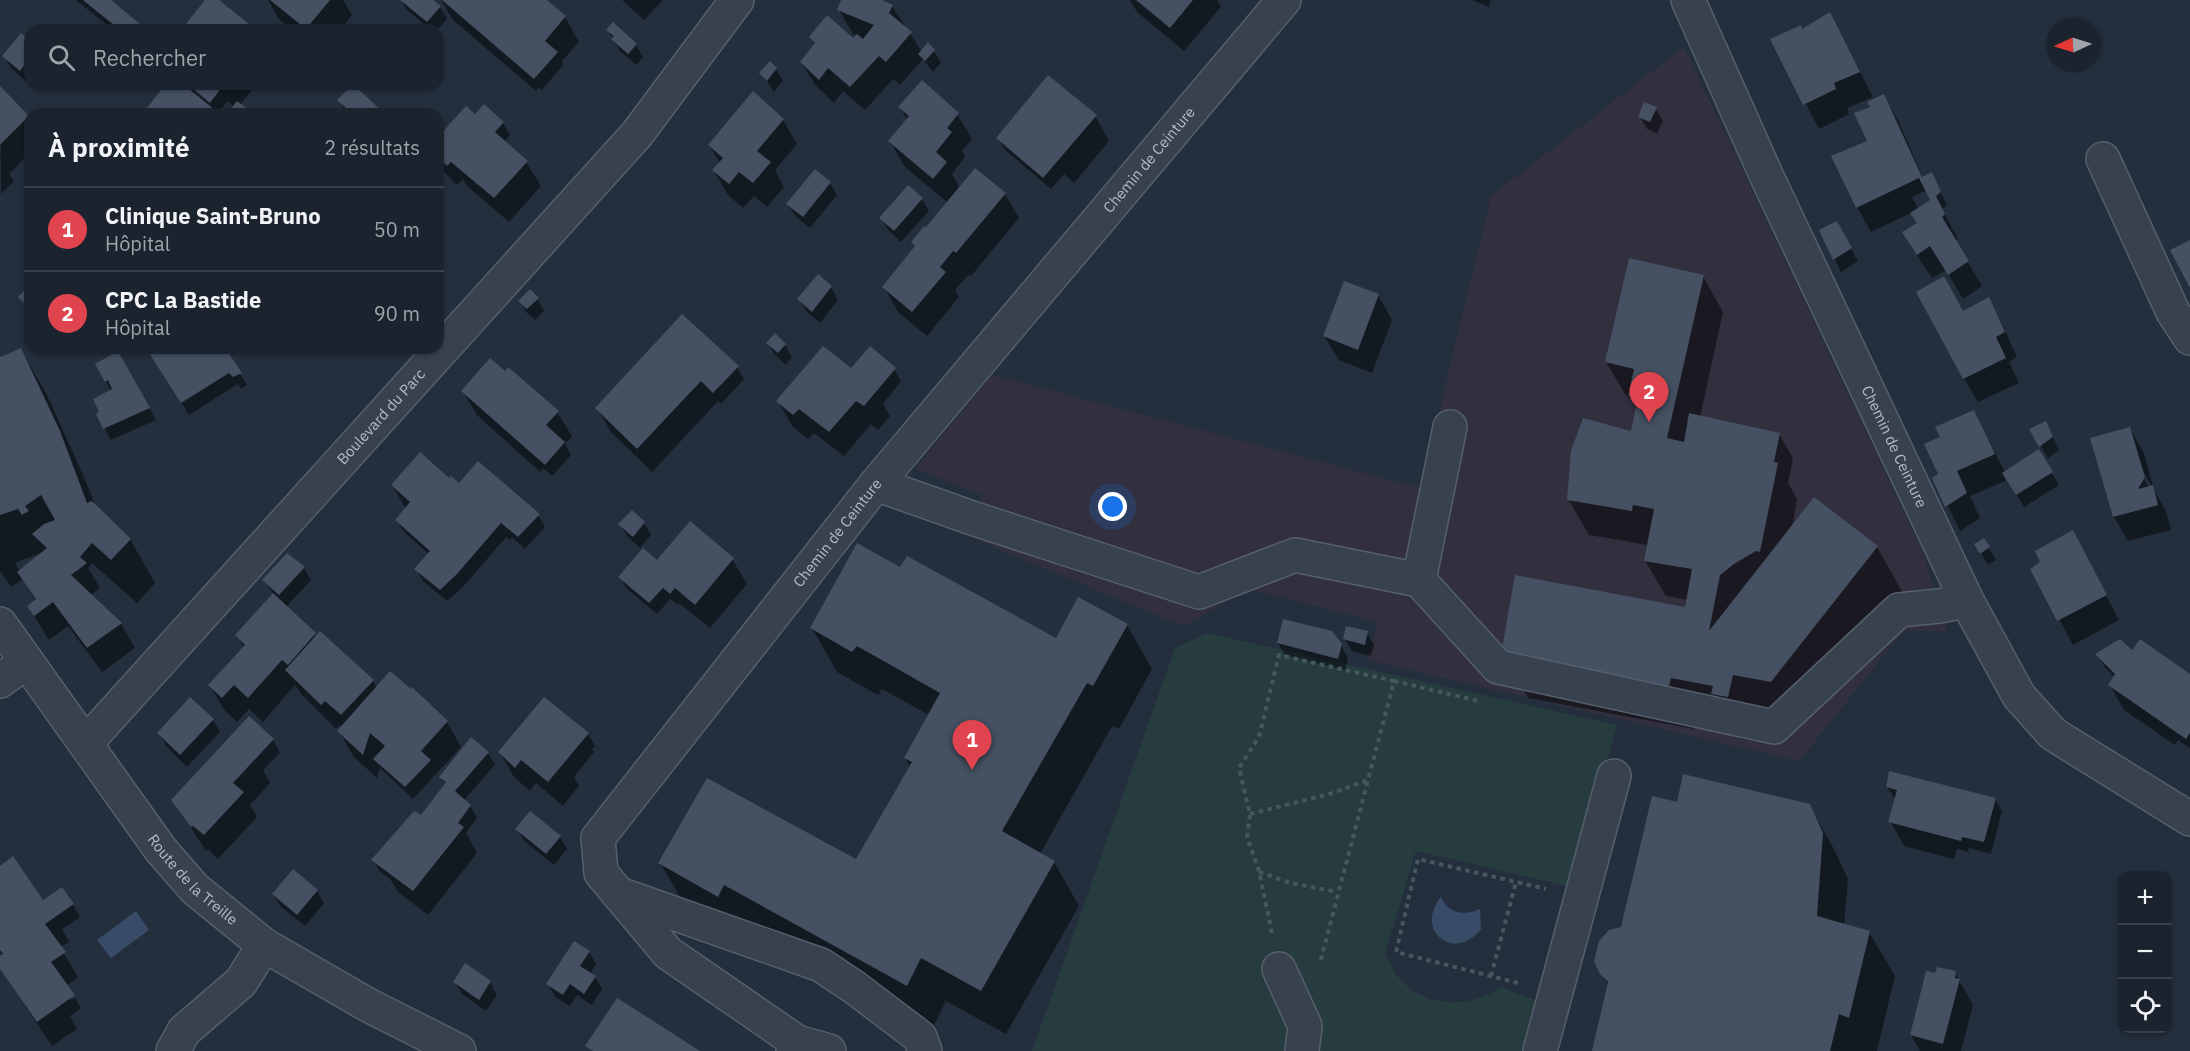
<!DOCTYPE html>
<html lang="fr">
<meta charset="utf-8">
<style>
:root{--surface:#1b232e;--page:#242b36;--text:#f1f3f6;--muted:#a0a4aa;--line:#39404a;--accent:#8ab4f8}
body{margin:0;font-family:"IBM Plex Sans",sans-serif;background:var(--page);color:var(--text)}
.controls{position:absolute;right:18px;bottom:18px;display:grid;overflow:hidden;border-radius:12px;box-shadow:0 2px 4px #0004}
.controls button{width:54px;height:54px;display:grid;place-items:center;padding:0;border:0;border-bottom:2px solid var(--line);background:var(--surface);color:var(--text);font:30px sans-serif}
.compass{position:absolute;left:2046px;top:18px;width:54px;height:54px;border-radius:50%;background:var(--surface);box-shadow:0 2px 4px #0004;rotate:266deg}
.you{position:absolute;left:1113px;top:507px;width:21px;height:21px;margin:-15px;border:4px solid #fff;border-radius:50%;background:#1a73e8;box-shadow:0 0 0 9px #1a73e833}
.badge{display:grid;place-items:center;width:39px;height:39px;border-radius:50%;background:var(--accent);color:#fff;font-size:20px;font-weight:700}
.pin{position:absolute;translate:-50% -50px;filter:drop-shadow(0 2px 3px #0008)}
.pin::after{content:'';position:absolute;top:32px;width:21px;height:18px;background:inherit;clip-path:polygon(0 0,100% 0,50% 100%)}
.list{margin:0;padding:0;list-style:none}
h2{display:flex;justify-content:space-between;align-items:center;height:78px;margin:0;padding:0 24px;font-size:26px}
h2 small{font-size:20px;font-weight:400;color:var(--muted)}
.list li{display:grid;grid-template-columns:39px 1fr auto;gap:18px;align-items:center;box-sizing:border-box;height:84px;padding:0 24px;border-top:2px solid var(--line)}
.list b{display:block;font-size:22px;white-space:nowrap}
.list p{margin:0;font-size:20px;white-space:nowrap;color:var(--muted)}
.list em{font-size:20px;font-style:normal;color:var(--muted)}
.icon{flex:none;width:33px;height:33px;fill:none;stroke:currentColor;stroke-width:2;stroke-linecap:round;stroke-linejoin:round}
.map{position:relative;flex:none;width:2190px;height:1051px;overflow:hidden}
.search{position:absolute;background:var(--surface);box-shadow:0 2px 4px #0004;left:24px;top:24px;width:420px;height:66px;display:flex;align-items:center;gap:15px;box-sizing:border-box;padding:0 21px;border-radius:18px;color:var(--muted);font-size:22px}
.panel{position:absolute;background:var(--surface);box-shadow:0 2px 4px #0004;left:24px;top:108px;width:420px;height:246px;border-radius:18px}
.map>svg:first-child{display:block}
.medical{fill:#32303f}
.green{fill:#263c3f}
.water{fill:#394c67}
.shadow{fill:#0007;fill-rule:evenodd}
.building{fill:#455162}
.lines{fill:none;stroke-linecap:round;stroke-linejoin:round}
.minor-casing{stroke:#565f6c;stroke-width:36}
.path{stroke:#44595c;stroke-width:4;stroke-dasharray:4.5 4.5;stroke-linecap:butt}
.minor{stroke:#38414e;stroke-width:33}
.labels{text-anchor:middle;stroke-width:4.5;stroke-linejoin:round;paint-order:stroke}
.street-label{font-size:15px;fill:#b4bcc9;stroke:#1d2633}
</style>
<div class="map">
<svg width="2190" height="1051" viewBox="0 0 2190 1051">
<rect width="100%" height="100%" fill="#242f3e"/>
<path class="medical" d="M1684,47L1924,555L1947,631H1903L1799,761L1367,660L1378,622L1250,589L1183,626L965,535L982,495L915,469L992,375L1421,488L1491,196Z"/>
<path class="green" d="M1207,633L1617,725L1571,887L1416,851L1385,954C1389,961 1392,968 1396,974C1422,1009 1468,1009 1501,987L1538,1001L1525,1051H1032L1175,648Z"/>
<path class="water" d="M1441,897C1448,914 1465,916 1480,909L1481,929C1456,963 1413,931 1441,897Z
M136,911L149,930L111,958L97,940Z"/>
<path class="shadow" d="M76,0H108L144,30H113Z
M268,0H343L352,15L340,30H293L279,19Z
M401,0H431L440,7L447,19L437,30H431L407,10Z
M441,0H544L565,17L579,42L562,61L563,65L542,90L539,88L536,91L453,20Z
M622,0H663L644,20Z
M843,0H878L892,6L922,52L934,51L941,63L933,72L923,59L900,85L893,79L865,110L843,91L834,103L816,86L801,62L815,45L810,37L853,40L857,36L853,34L839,10Z
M1130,0H1217L1221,7L1184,51L1137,12Z
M1472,0H1491L1489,7Z
M608,30L636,45L643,57L636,65L620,51Z
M1802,31L1843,39L1873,97L1847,108L1849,114L1819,129L1772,40Z
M30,42V78L27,82L11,68L4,56Z
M776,69L783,81L774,92L761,73Z
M168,84H257L240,105L251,114H229L235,107L227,101L218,114H144Z
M291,84H302L297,90Z
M0,88L30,120V153L9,174L14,181L1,194Z
M1884,96L1898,120L1923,178L1938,186L1947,205L1942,209L1958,239L1955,241L1982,286L1963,299L1946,270L1932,278L1918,257L1904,232L1918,224L1911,213L1871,232L1857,207L1869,142L1872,108ZM1927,190L1932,200L1918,209L1912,197Z
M339,100L383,114H348Z
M900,107L957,114L972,139L962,151L965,157L952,174L960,188L1005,194L1019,218L971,276L968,275L955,290L959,297L927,336L898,312L884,287L916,248L913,242L948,203L904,166L890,141L907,120Z
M1656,109L1663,121L1657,134L1647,129L1640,117Z
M475,116L503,123L510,135L504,142L526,162L541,186L509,222L467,186L463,179L457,185L444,172L438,162V139Z
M1095,116L1109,141L1074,183L1064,174L1051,189L1005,150L998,138Z
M783,120L797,144L775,170L784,187L767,207L754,196L743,208L728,195L714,171L720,163L709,145Z
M815,171L830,183L837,195L810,228L795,216L788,204Z
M922,199L929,211L901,242L888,230L881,218Z
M438,210L442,217L438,222Z
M1836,223L1858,261L1841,272L1821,231Z
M1703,276L1723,312L1700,417L1779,434L1793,458L1788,483L1797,499L1792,528L1815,499L1877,547L1902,591L1797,725L1757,719L1753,741L1738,738L1732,728L1696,721L1694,729L1528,698L1503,654L1686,608L1688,600L1666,596L1645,561L1648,545L1589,535L1568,499L1584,420L1632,431L1637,409L1631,398L1627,397L1606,362Z
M30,287V313L20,297Z
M831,287L838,300L820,323L806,311L799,299Z
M1378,295L1392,320L1372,373L1339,360L1324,336Z
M537,298L544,311L535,320L527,313L520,301Z
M1988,299L2002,324L2017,357L2009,362L2019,383L1978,402L1964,378L1963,313Z
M768,343L785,345L792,357L786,365L775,355Z
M147,348H224L247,385L241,389L238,384L189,415Z
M21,350L46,393L84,477L96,507L130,539L155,583L137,603L92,563L88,568L100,588L91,595L121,624L135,648L102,672L68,626L49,640L28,606L36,601L23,579L11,587L0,571V358ZM43,552L20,572L15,563Z
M117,353L156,420L111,440L104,428L111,391L97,365Z
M737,367L744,379L721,404L718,401L652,472L611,432L597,408Z
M894,369L901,381L883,404L890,416L878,430L871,424L844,456L814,433L808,439L792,426L778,401L856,375Z
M463,391L557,412L572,436L565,444L571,455L552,476L543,468L540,472L477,415Z
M1974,412L2005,472L2038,451L2059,485L2024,507L2007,480L1970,496L1980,518L1960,531L1934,479L1940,475L1942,438Z
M2046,423L2059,450L2048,458L2031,429Z
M2130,429L2144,453L2154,490L2166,511L2171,530L2128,541L2114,517ZM2142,470L2152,487H2149L2139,471Z
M449,480L538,515L545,527L525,549L512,537L510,540L506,537L463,587L447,601L423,581L416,569L429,554L404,532L397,520L406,509L392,485Z
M632,512L644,523L651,535L640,548L627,536L620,524Z
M1984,540L1996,560L1988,565L1976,545Z
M2086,557L2119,620L2073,645L2032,569Z
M732,559L747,584L710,628L679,603L678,605L670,599L657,614L627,589L620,577L657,562Z
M304,568L311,580L286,607L316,637L373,681L377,688L411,691L412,690L447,722L461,747L413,799L380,768L377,778L353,756L339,731L342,727L340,725L336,729L301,694L295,685L263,722L249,709L237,722L224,710L210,685L244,648L237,635L274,595L264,580Z
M901,569L1057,640L1127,625L1152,669L1119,729L1112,726L1040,854L1054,862L1079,906L1006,1034L946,1001L932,1029L686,907L660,863L857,861L911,767L905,758L929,715L882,689L878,695L837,672L812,628Z
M1367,633L1374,645L1371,656L1352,651L1345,639Z
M1278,643L1341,645L1348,658L1345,670L1285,655Z
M2133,652L2190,675V748L2178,740L2175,745L2124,710L2110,685L2115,678L2104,666L2097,654Z
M190,699L213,720L220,732L187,767L166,746L159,733Z
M249,718L273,740L280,753L263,770L270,783L250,805L257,817L218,859L208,849L206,851L173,800Z
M588,734L595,746L592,749L594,752L574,777L579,786L563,806L536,783L530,791L514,777L500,753Z
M488,753L495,765L464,800L470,806L477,818L466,833L477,853L428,915L398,892L390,879L380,872L373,860L421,818L446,785L441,777Z
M1887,787L1995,799L2002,811L1991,854L1969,848L1968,852L1957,849L1954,859L1904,846L1890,821L1895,799Z
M1678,804L1809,805L1834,849L1848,879L1844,925L1869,932L1895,976L1877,1051H1593L1609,986L1601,973Z
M517,829L560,837L567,849L554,865L524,841Z
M0,867L43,902L73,905L80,917L62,929L69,942L60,947L78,977L66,986L71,1000L75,998L81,1008L70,1016L77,1029L52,1046L0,968V958L3,956L0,952Z
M317,891L324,903L305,926L280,906L273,894Z
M589,952L596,964L590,974L595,977L602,989L592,1005L577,995L570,1006L555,997L548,984Z
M466,965L490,982L497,995L486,1011L462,994L455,982Z
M1955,973L1973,1005L1961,1051H1920L1911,1035L1936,975Z"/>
<path class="building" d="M83,0H111L147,30H120Z
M205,0H219L249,24L244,30H181Z
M270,0H330L306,29Z
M400,0H433L441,6L427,22Z
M442,0H547L566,16L545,41L558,52L534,79Z
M841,0H882L893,5L889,13L912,32L886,62L879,56L850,87L828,68L819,80L800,62L815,43L809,37L827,15L853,38L857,34L863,39L874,25L837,10Z
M1136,0H1193L1170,28Z
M1830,12L1860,72L1834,83L1836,89L1803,105L1770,39L1801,25L1802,29Z
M613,22L637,44L628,54L611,39L614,36L606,30Z
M21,33L30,40V58L20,71L2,56Z
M928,42L935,50L925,61L918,54Z
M770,61L777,68L767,81L759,73Z
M1048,75L1097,115L1043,178L996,138Z
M922,80L959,113L947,128L952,132L936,152L947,162L933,179L888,141L909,116L898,107Z
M166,84H183L220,114H142Z
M187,84H224L210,103Z
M353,84L385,114H353L337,100Z
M0,86L29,116L0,145Z
M753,91L784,119L757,151L771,162L753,183L739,172L729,184L712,170L723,158L708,145Z
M1884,94L1922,177L1932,172L1941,192L1936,196L1945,214L1942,217L1969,261L1948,275L1930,246L1917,255L1902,232L1917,223L1910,213L1930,200L1919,178L1856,208L1831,156L1867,141L1854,113L1870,107L1867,102Z
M237,101L254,114H227Z
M1644,102L1657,107L1650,122L1638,117Z
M484,104L504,122L495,132L528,161L494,198L451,162L447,166L438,157V137L466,106L475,114Z
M975,168L1006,193L956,253L953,251L940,267L946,272L912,312L882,287L915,246L911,242L924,226L926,227Z
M815,169L831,182L803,217L786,204Z
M908,185L923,198L894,231L879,218Z
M1837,221L1852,248L1833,260L1819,230Z
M2190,240V288L2170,250Z
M1629,258L1704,275L1667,438L1684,442L1689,413L1780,433L1774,462L1778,463L1760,552L1756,551L1734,564L1720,575L1709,631L1814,497L1878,546L1771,682L1733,675L1728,697L1711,694L1713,686L1671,678L1669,686L1501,654L1515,575L1685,607L1692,569L1644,561L1654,509L1633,505L1632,511L1567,500L1571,451L1583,418L1631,431L1638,398L1628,396L1634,369L1605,362Z
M818,274L832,286L812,312L797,299Z
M1944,276L1963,311L1989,297L2005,332L1996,337L2006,358L1963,379L1916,292Z
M1344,281L1379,294L1358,350L1323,336Z
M30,285V309L18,297Z
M530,289L539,298L527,309L518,301Z
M682,314L739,366L713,393L701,381L637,449L595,408Z
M775,333L786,344L778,353L766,343Z
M823,346L851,368L870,346L896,368L864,406L856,401L829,432L799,409L793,415L776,401Z
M21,348L60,431L87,503L92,501L131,539L111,560L92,543L80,557L87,563L71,575L122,623L87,648L53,602L34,616L27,606L36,599L17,572L47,548L32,534L44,524L55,520L41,495L25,506L29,511L22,515L18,509L0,515V356L1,357Z
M146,348H225L242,373L233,377L229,373L181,403Z
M118,351L150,408L103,429L96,414L99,412L93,399L112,389L108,380L105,382L95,364Z
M490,358L505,371L508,367L559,411L546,425L565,442L545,465L461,391Z
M1974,410L1995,454L1957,471L1967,493L1945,507L1932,478L1938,474L1924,444L1940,437L1935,427Z
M2046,421L2053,437L2039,447L2029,429Z
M2130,427L2145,477L2138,489L2153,485L2158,505L2113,517L2090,438Z
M2039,449L2053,472L2016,495L2002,473Z
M420,452L449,478L451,476L459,483L478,461L540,514L518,537L501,523L457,574L440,590L414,569L430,551L395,520L410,502L391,485Z
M632,510L645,522L633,537L618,524Z
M690,521L734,558L695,605L675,588L670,594L663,588L649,603L618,577L643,548L657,560Z
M2073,530L2107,595L2057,621L2030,569L2040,562L2035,551Z
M1984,538L1990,547L1980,554L1974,544Z
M857,543L900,567L907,556L1056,638L1078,597L1128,624L1093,686L1087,683L1002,831L1055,861L981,991L921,958L907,986L724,885L718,897L658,863L707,778L856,859L912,762L904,758L940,693L857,646L852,652L810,628Z
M287,553L305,567L279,595L262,580Z
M273,593L316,633L288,665L282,660L248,698L234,685L222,698L208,685L245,645L235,635Z
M1283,619L1332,631L1342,644L1338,659L1277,643Z
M1346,626L1368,631L1365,645L1343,639Z
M320,631L374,680L341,715L325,701L321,705L285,670Z
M2120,639L2132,650L2140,639L2190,674V733L2186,739L2108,685L2115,674L2095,654Z
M390,671L411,689L412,687L448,721L421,751L431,760L405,787L373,759L385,746L370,733L363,755L337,731Z
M190,697L214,719L180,755L157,733Z
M544,697L589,733L548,782L521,760L515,768L498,752Z
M249,716L274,739L233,783L244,792L204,835L193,826L191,827L171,800Z
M471,737L489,752L455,791L471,805L458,823L464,827L413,891L371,860L414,811L421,815L446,782L439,777Z
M1889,771L1996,798L1984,842L1962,837L1961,841L1888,822L1897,790L1886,787Z
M1683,774L1810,804L1823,833L1817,916L1870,931L1849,1018L1839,1014L1830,1051H1592L1608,982L1600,974L1594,961L1599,941L1609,930L1621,927L1652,796L1677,802Z
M530,811L561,836L546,854L515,829Z
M13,856L43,900L62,887L74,904L45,924L66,952L51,962L75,995L37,1022L0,969V956L3,954L0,950V866Z
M293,869L318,890L297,915L272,894Z
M574,941L590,951L580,966L596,976L584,994L570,984L563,995L546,984Z
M465,963L491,981L479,1000L453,982Z
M1937,967L1956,971L1955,978L1960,979L1943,1044L1910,1035L1926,971L1935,973Z
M617,998L633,1008L700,1051H593L585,1046Z"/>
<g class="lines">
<g class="minor-casing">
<g id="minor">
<path id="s1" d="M1688,0L1767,177L1967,601L2019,696L2053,734L2190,819"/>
<path d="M2103,159L2173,312L2190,338"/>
<path d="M876,484L972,518L1199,592L1295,555L1419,580L1498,667L1774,727L1899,610L1939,606L1967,601"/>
<path d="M1419,580L1450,427"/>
<path id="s2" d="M0,624L161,850L195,889L264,945L368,1005L459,1051"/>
<path d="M0,681L26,662"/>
<path id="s3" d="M86,743L637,134L737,0"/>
<path d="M619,894L821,965L854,987L920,1037L925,1051"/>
<path d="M1279,969L1305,1026L1302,1051"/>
<path d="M797,1042L829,1051"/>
<path d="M173,1051L184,1031L241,982L264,945"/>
<path id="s4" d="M793,1051L797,1042L668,953L601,873L598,838L876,484L1284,0"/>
<path d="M1540,1051L1614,776"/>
</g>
</g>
<path class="path" d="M1394,681L1478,701
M1250,814L1333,793L1368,780
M1259,872L1291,883L1337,892
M1272,933L1259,871L1247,837L1250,814L1239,768L1259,737L1279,655L1394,681L1320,963
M1491,976L1516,882
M1518,983L1396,952L1418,859L1546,889"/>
<use href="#minor" class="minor"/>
</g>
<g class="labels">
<g class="street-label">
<text dy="5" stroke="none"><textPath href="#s4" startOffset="1180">Chemin de Ceinture</textPath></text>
<text dy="5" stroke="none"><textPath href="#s3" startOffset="440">Boulevard du Parc</textPath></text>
<text dy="5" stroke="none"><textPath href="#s1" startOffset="492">Chemin de Ceinture</textPath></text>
<text dy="5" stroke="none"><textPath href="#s4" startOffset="694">Chemin de Ceinture</textPath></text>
<text dy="5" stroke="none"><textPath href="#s2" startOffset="321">Route de la Treille</textPath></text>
</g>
</g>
</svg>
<div class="controls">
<button>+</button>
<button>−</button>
<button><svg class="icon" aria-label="locate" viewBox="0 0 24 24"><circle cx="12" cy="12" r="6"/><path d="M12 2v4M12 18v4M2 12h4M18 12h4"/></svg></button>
</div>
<svg class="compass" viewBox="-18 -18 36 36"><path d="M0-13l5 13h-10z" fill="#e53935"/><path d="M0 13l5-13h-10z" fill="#a0a4aa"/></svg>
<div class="you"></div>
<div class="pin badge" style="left:972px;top:770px;background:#e0444e">1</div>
<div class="pin badge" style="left:1649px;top:422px;background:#e0444e">2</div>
<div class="search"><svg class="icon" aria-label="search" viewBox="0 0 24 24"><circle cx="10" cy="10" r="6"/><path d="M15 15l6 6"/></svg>Rechercher</div>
<section class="panel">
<h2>À proximité<small>2 résultats</small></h2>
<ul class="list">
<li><span class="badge" style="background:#e0444e">1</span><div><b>Clinique Saint-Bruno</b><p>Hôpital</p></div><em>50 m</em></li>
<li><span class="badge" style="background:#e0444e">2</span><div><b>CPC La Bastide</b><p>Hôpital</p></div><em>90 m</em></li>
</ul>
</section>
</div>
